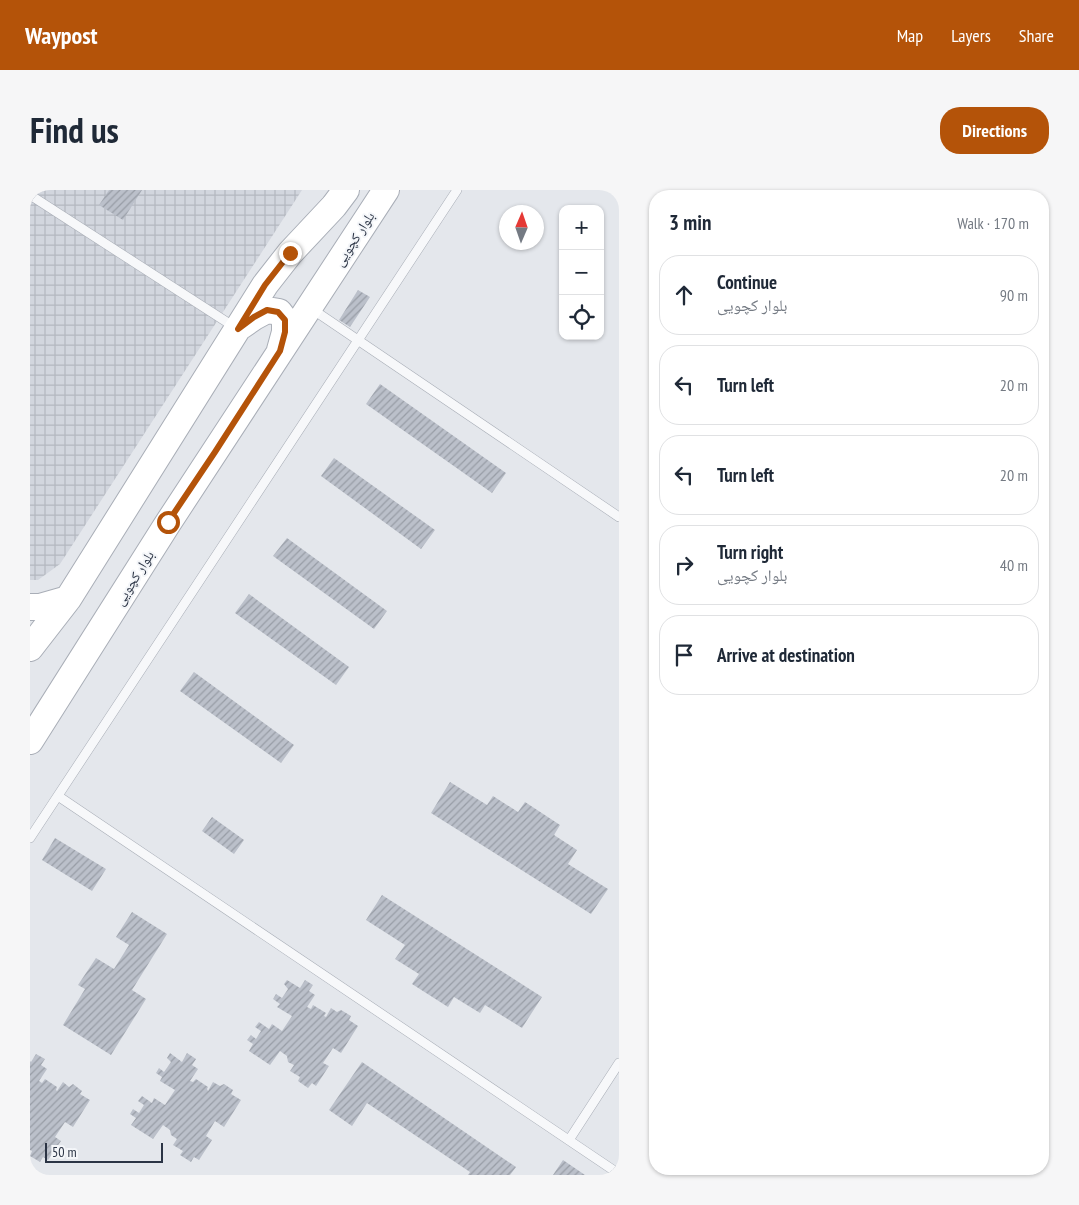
<!DOCTYPE html>
<meta charset="utf-8">
<style>
:root{--surface:#fff;--page:#f6f6f7;--text:#1f2937;--muted:#747a83;--line:#e0e1e3;--accent:#b45309}
body{margin:0;font-family:"PT Sans Narrow","Noto Naskh Arabic",sans-serif;background:var(--page);color:var(--text)}
.controls{position:absolute;right:15px;top:15px;display:grid;overflow:hidden;border-radius:10px;box-shadow:0 1px 4px #0004}
.controls button{width:45px;height:45px;display:grid;place-items:center;padding:0;border:0;border-bottom:1px solid var(--line);background:var(--surface);color:var(--text);font:25px sans-serif}
.compass{position:absolute;left:469px;top:15px;width:45px;height:45px;border-radius:50%;background:var(--surface);box-shadow:0 1px 4px #0004;rotate:2deg}
.scale{position:absolute;left:15px;bottom:12px;width:118px;box-sizing:border-box;padding-left:5px;border:2px solid #2b3445;border-top:0;font-size:14px;line-height:18px;white-space:nowrap;color:#2b3445;-webkit-text-stroke:4px #f4f6f9;paint-order:stroke}
.stop{position:absolute;width:15px;height:15px;margin:-11px;border:4px solid #b45309;border-radius:50%;background:#fff}
.stop.end{background:#b45309;border-color:#fff;box-shadow:0 1px 5px #0008}
.list{margin:0;padding:0;list-style:none}
h2{display:flex;justify-content:space-between;align-items:center;height:65px;margin:0;padding:0 20px;font-size:21px}
h2 small{font-size:16px;font-weight:400;color:var(--muted)}
.list li{display:grid;grid-template-columns:32px 1fr auto;gap:15px;align-items:center;box-sizing:border-box;height:80px;margin:0 10px 10px;padding:0 10px;border:1px solid var(--line);border-radius:20px}
.list b{display:block;font-size:19px;white-space:nowrap}
.list p{margin:0;font-size:16px;white-space:nowrap;color:var(--muted)}
.list em{font-size:16px;font-style:normal;color:var(--muted)}
.icon{flex:none;width:28px;height:28px;fill:none;stroke:currentColor;stroke-width:2;stroke-linecap:round;stroke-linejoin:round}
.map{position:relative;flex:none;width:589px;height:985px;overflow:hidden;border-radius:20px}
header{display:flex;align-items:center;gap:30px;box-sizing:border-box;height:70px;padding:0 25px;background:var(--accent);color:#fff}
header strong{font-size:24px}
nav{display:flex;gap:28px;margin-inline-start:auto;font-size:18px}
.intro{display:flex;align-items:center;justify-content:space-between;box-sizing:border-box;height:120px;padding:0 30px}
h1{margin:0;font-size:35px}
.button{padding:12px 22px;border-radius:20px;background:var(--accent);color:#fff;font-size:18px;font-weight:700}
main{display:flex;gap:30px;padding:0 30px}
aside{flex:1;background:var(--surface);border-radius:20px;box-shadow:0 1px 4px #0004}
.map>svg:first-child{display:block}
.industrial{fill:url(#industrial-grid)}
.building{fill:url(#building-hatch)}
.lines{fill:none;stroke-linecap:round;stroke-linejoin:round}
.lane-casing{stroke:#a9aeb7;stroke-width:10}
.secondary-casing{stroke:#a9aeb7;stroke-width:28}
.lane{stroke:#f7f8fa;stroke-width:9}
.secondary{stroke:#fff;stroke-width:26}
.route{stroke:#b45309;stroke-width:6}
.labels{text-anchor:middle;stroke-width:4;stroke-linejoin:round;paint-order:stroke}
.street-label{font-size:14px;fill:#2b3445;stroke:#f4f6f9}
</style>
<header>
<strong>Waypost</strong>
<nav><a>Map</a><a>Layers</a><a>Share</a></nav>
</header>
<div class="intro"><h1>Find us</h1><a class="button">Directions</a></div>
<main>
<div class="map">
<svg width="589" height="985" viewBox="0 0 589 985">
<defs>
<pattern id="industrial-grid" width="8" height="8" patternUnits="userSpaceOnUse" patternTransform="scale(1.25)"><rect width="8" height="8" fill="#d2d6de"/><path d="M0 4h8M4 0v8" fill="none" stroke="#b4b8c0"/></pattern>
<pattern id="building-hatch" width="6" height="6" patternUnits="userSpaceOnUse" patternTransform="scale(1.25)"><rect width="6" height="6" fill="#bbc0ca"/><path d="M-1 1l2-2M0 6l6-6M5 7l2-2" fill="none" stroke="#989da6"/></pattern>
</defs>
<rect width="100%" height="100%" fill="#e4e7ec"/>
<path class="industrial" d="M0,0H272L30,374L8,390H0Z"/>
<path class="building" d="M79,0H112L93,30L69,15Z
M328,100L340,107L320,137L309,130Z
M350,194L476,283L462,303L336,214Z
M304,268L405,340L391,359L291,286Z
M257,348L357,421L344,439L243,366Z
M219,404L319,477L306,495L205,423Z
M164,482L264,555L251,573L150,501Z
M420,592L457,615L463,606L488,622L495,612L530,635L524,645L547,660L538,674L578,699L561,724L401,623Z
M182,627L214,650L204,664L172,641Z
M25,648L76,679L62,701L12,670Z
M352,705L512,807L492,838L455,815L450,823L424,807L418,817L382,794L389,784L365,769L375,755L336,730Z
M102,722L137,744L102,800L116,809L81,865L33,835L55,799L48,795L66,768L84,779L99,755L86,747Z
M257,790L270,798L275,790L283,795L279,801L285,805L277,817L281,819L283,815L296,823L294,826L296,827L301,818L307,822L311,820L321,826L319,830L328,836L311,863L303,858L293,873L299,876L286,896L282,893L278,898L268,891L270,887L260,881L264,875L258,872L257,866L250,861L240,875L219,861L223,854L217,850L221,845L226,849L231,841L225,837L229,832L239,839L242,834L252,841L262,826L247,817L250,814L243,809L246,804L252,808L258,799L254,794Z
M140,863L152,872L157,863L166,869L162,875L168,879L160,891L163,892L166,889L178,897L177,899L178,901L183,892L190,896L194,894L203,900L201,904L211,910L194,937L185,931L176,946L182,950L169,970L164,967L161,972L150,965L153,961L143,955L147,949L141,945L140,940L133,935L123,949L101,935L106,928L100,924L103,919L109,923L114,915L108,911L112,906L122,913L124,908L135,915L145,900L130,891L132,887L126,883L129,878L134,882L141,872L137,868Z
M6,864L15,869L11,875L17,879L9,891L12,893L15,889L27,897L26,900L27,901L33,892L39,897L43,894L52,901L50,904L60,910L43,937L35,932L25,947L31,951L18,970L13,967L10,972L0,966L2,961L0,960V871L1,872Z
M332,872L486,977L480,985H438L440,982L337,913L322,936L299,920Z
M533,970L555,985H523Z"/>
<g class="lines">
<g class="lane-casing">
<path id="lane" d="M0,5L206,138
M282,119L589,327
M28,606L589,984
M0,648L427,0
M539,950L589,873"/>
</g>
<g class="secondary-casing">
<path id="secondary" d="M211,136L224,127L237,120L249,122L255,130V142L250,160
M0,417H10L38,409
M0,458L38,409L235,95L260,63L304,16L316,0
M0,551L138,333L356,0"/>
</g>
<use href="#lane" class="lane"/>
<use href="#secondary" class="secondary"/>
</g>
<g class="lines">
<path class="route" d="M138,332L185,262L250,161L255,142V130L248,122L237,120L224,127L208,139L235,95L260,63"/>
</g>
<g class="labels">
<g class="street-label">
<text transform="translate(324 49) rotate(-57)" y="5">بلوار کچویی</text>
<text transform="translate(104 388) rotate(-58)" y="5">بلوار کچویی</text>
</g>
</g>
</svg>
<div class="controls">
<button>+</button>
<button>−</button>
<button><svg class="icon" aria-label="locate" viewBox="0 0 24 24"><circle cx="12" cy="12" r="6"/><path d="M12 2v4M12 18v4M2 12h4M18 12h4"/></svg></button>
</div>
<svg class="compass" viewBox="-18 -18 36 36"><path d="M0-13l5 13h-10z" fill="#e53935"/><path d="M0 13l5-13h-10z" fill="#747a83"/></svg>
<div class="scale">50 m</div>
<div class="stop" style="left:138px;top:332px"></div>
<div class="stop end" style="left:260px;top:63px"></div>
</div>
<aside>
<h2>3 min<small>Walk · 170 m</small></h2>
<ul class="list">
<li><svg class="icon" aria-label="ahead" viewBox="0 0 24 24"><path d="M12 20V5M6 11l6-6 6 6"/></svg><div><b>Continue</b><p>بلوار کچویی</p></div><em>90 m</em></li>
<li><svg class="icon" aria-label="left" viewBox="0 0 24 24"><path d="M17 20v-9H6M10 6l-5 5 5 5"/></svg><div><b>Turn left</b></div><em>20 m</em></li>
<li><svg class="icon" aria-label="left" viewBox="0 0 24 24"><path d="M17 20v-9H6M10 6l-5 5 5 5"/></svg><div><b>Turn left</b></div><em>20 m</em></li>
<li><svg class="icon" aria-label="right" viewBox="0 0 24 24"><path d="M7 20v-9h11M14 6l5 5-5 5"/></svg><div><b>Turn right</b><p>بلوار کچویی</p></div><em>40 m</em></li>
<li><svg class="icon" aria-label="arrive" viewBox="0 0 24 24"><path d="M6 21V4h12l-3 4 3 4H6"/></svg><div><b>Arrive at destination</b></div></li>
</ul>
</aside>
</main>
